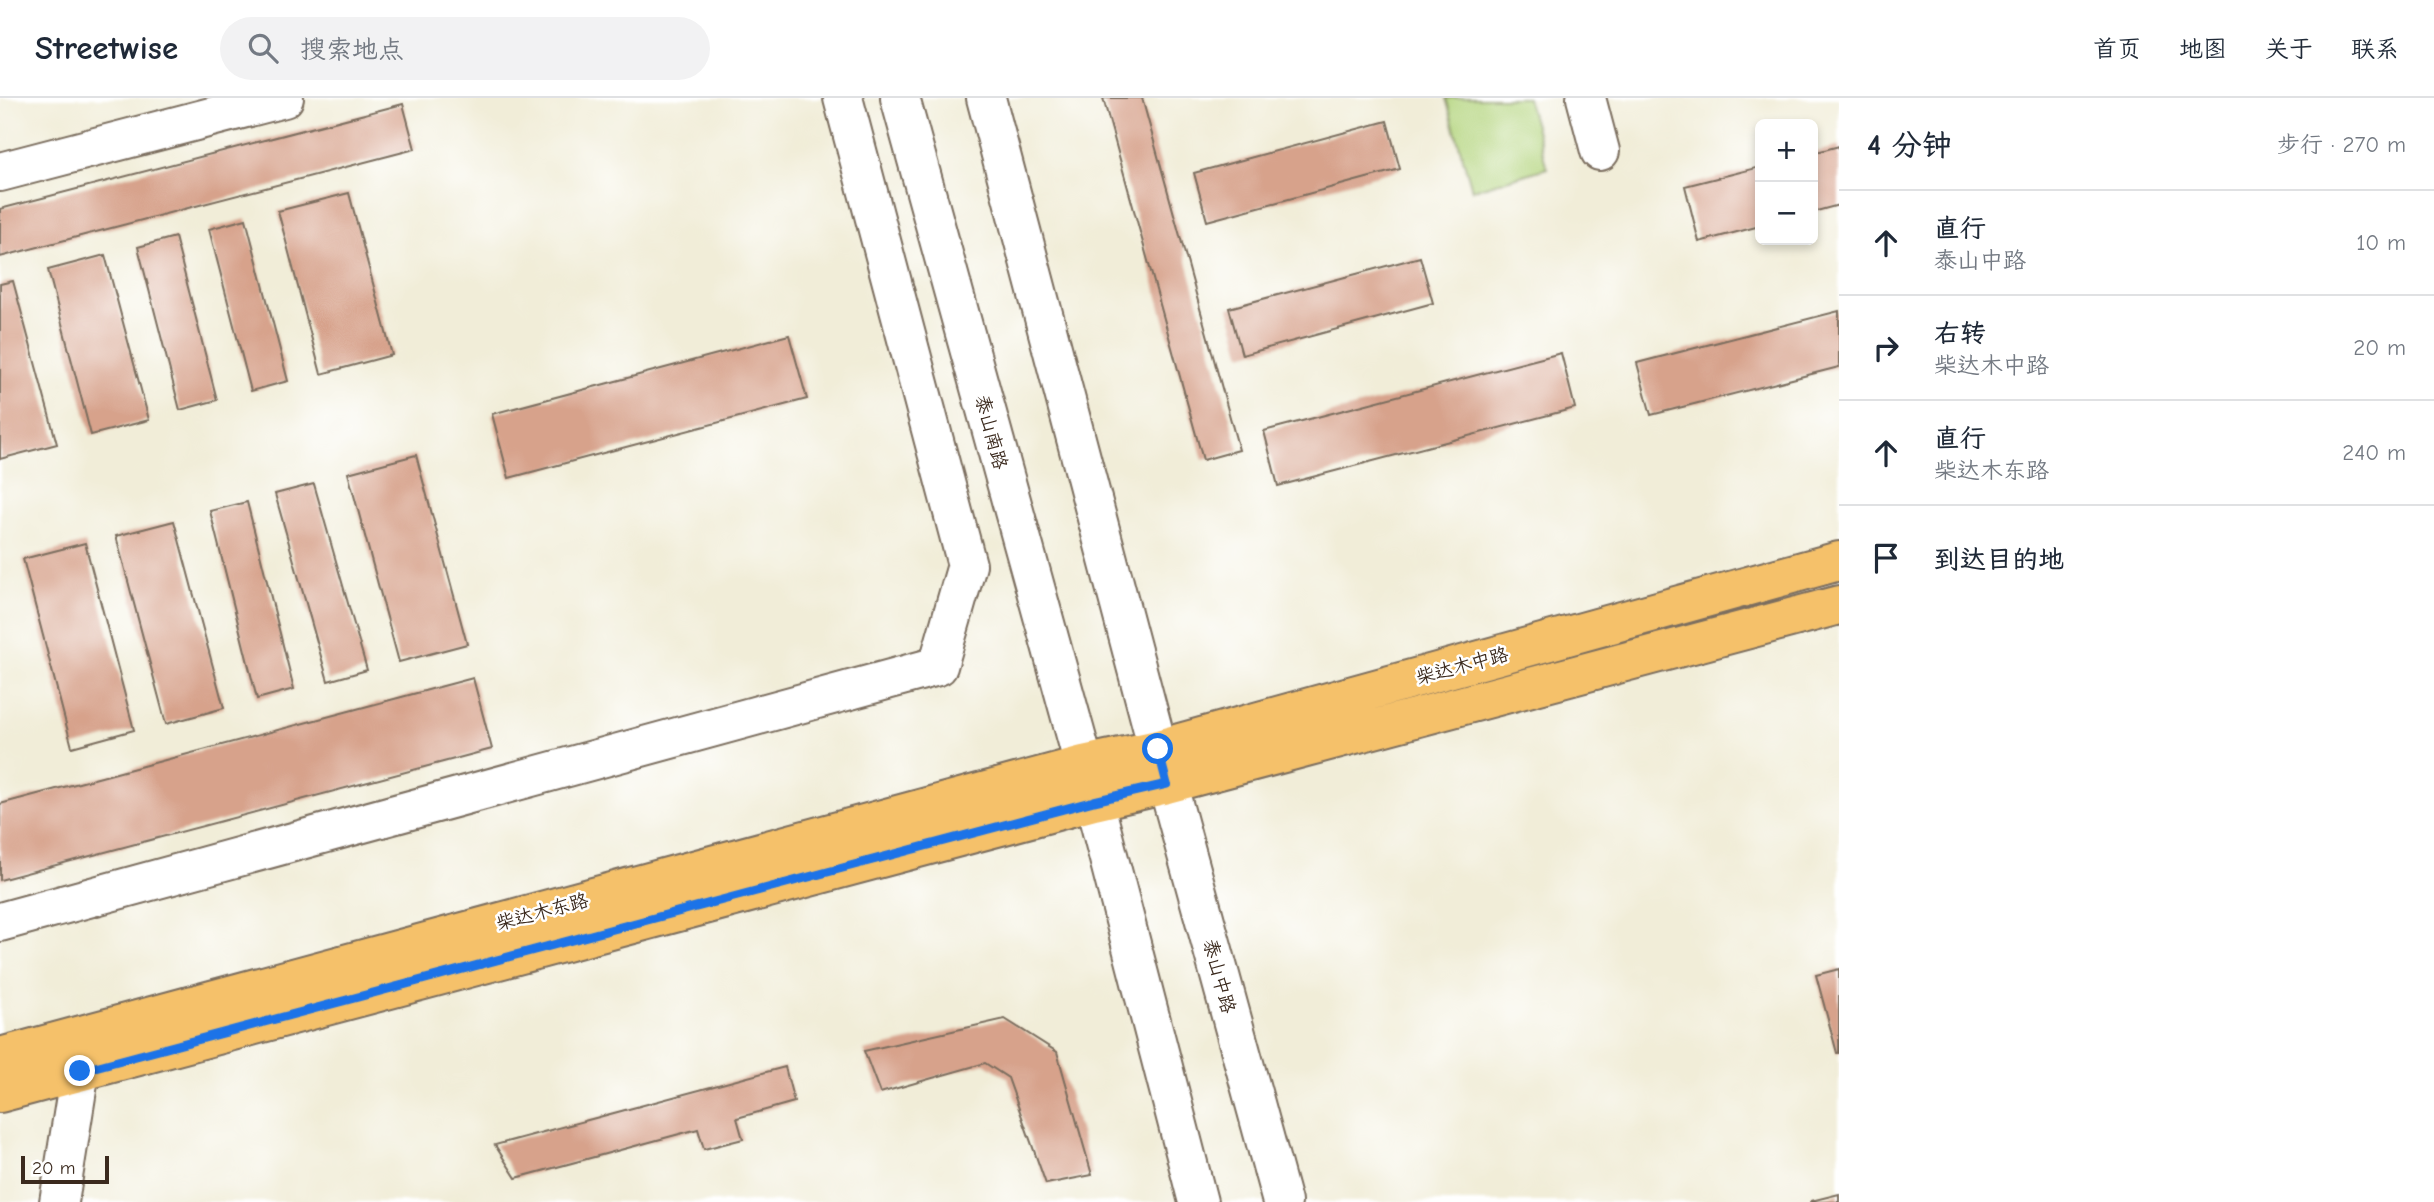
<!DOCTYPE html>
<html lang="zh">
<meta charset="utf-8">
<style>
:root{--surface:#fff;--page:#f2f2f3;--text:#1f2937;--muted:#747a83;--line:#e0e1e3}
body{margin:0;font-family:"Comic Neue","LXGW WenKai TC",sans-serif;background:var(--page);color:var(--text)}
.controls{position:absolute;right:21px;top:21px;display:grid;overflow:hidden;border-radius:10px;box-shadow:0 4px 10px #0003}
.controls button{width:63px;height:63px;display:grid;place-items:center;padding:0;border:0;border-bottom:2px solid var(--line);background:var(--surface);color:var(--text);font:35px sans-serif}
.scale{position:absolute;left:21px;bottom:18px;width:88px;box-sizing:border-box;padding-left:7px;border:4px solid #3b2a1e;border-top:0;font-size:19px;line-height:24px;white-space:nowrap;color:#3b2a1e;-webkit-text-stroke:5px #fff;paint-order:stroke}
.stop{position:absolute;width:21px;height:21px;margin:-16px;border:5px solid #1a73e8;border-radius:50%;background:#fff}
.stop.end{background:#1a73e8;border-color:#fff;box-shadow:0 2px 7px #0008}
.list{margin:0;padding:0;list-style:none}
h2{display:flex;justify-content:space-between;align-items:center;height:91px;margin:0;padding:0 28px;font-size:30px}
h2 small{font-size:23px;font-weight:400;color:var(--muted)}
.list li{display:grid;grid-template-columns:46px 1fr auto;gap:21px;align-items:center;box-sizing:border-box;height:105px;padding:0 28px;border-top:2px solid var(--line)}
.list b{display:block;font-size:26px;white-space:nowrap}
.list p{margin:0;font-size:23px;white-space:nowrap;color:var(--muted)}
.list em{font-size:23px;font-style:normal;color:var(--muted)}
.icon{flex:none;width:38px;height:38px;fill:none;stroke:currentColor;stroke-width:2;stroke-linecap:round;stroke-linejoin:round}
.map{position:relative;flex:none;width:1839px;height:1104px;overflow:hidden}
header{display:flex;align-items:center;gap:42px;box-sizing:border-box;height:98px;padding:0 35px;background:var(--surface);border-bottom:2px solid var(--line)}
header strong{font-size:33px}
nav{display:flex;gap:38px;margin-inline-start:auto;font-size:24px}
.search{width:490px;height:63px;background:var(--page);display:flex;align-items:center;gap:18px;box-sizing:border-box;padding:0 24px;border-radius:38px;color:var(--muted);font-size:26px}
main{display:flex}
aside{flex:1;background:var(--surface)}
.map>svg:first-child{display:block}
.green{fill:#b2d47c;stroke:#767f4d;stroke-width:2}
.building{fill:#d7a28b}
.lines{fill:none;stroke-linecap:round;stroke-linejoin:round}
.minor-casing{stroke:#7b6e5f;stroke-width:42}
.major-casing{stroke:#7b6e5f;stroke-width:42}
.minor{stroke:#fff;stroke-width:38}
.major{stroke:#f5c16b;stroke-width:38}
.route{stroke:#1a73e8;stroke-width:9}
.labels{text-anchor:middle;stroke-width:5;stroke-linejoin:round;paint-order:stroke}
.street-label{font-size:19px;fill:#3b2a1e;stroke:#fff}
</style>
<header>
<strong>Streetwise</strong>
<div class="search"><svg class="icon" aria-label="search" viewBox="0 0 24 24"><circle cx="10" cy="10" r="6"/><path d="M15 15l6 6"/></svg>搜索地点</div>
<nav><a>首页</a><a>地图</a><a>关于</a><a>联系</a></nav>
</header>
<main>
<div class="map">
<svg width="1839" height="1104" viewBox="0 0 1839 1104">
<rect width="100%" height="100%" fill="#fff"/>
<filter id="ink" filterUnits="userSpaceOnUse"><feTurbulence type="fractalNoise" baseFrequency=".0143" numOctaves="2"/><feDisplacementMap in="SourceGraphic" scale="14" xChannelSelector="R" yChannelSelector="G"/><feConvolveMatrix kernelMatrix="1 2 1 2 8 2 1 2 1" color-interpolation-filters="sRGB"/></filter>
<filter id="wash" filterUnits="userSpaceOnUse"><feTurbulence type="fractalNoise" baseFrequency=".00686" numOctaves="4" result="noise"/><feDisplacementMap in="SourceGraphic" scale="28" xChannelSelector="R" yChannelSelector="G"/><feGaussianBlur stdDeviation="1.57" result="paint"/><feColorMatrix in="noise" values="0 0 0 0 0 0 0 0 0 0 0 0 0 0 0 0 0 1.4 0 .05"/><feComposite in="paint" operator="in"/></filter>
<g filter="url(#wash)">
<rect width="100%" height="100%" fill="#f1edd8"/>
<path class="green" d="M1446,0H1527L1547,70L1472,92Z"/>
<g id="blocks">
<path class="building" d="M1103,0H1142L1239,352L1203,362Z
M403,6L415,51L0,159V111Z
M1387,23L1400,71L1207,123L1194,75Z
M1839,48V107L1813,114V55Z
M1760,69V128L1699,144L1685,88Z
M349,95L392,257L321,276L278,113Z
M246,121L288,283L251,293L209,131Z
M175,139L217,302L180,312L138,149Z
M105,157L149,322L91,337L48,172Z
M1420,159L1433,205L1242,257L1229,210Z
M13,183L57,346L0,361V186Z
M1839,213V269L1651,317L1637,265Z
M789,237L807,301L509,380L492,316Z
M1561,255L1575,310L1278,388L1264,333Z
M416,357L467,546L399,564L348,375Z
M314,386L367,572L328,583L275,396Z
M247,404L294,591L257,601L210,413Z
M174,423L224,610L166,626L116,438Z
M85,445L134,632L72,649L23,461Z
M473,580L492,651L0,782V706Z
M1839,871V955H1837L1816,877Z
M1005,921L1057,954L1092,1077L1046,1086L1008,980L985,965L880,995L864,953Z
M785,969L794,1004L737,1020L743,1041L704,1051L698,1031L516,1080L495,1047Z
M1839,1096V1104H1811V1103Z"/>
</g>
</g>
<g filter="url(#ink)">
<use href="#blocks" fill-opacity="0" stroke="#7b6e5f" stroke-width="2"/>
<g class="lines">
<g class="minor-casing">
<path id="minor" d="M900,0L1094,703L1198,1104
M986,0L1158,651L1282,1104
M1586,0L1600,53
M0,74L284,0
M0,824L938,568L967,467L843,0
M59,1104L80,973"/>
</g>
<g class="major-casing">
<path id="major" d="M0,959L1083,667L1158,651L1839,463
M0,995L1094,703L1167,686L1839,507"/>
</g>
<use href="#minor" class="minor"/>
<use href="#major" class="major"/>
</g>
</g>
<g class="lines" filter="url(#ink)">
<path class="route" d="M80,973L1094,703L1167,686L1158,651"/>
</g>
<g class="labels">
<g class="street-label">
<text transform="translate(992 334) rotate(75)" y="7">泰山南路</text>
<text transform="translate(1462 567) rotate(-15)" y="7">柴达木中路</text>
<text transform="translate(542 813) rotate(-15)" y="7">柴达木东路</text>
<text transform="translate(1220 878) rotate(75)" y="7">泰山中路</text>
</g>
</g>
</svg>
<div class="controls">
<button>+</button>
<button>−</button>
</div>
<div class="scale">20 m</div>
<div class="stop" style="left:1158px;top:651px"></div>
<div class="stop end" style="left:80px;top:973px"></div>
</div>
<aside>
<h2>4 分钟<small>步行 · 270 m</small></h2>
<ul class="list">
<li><svg class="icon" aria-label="ahead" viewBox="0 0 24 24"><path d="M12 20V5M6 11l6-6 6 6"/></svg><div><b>直行</b><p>泰山中路</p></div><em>10 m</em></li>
<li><svg class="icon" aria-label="right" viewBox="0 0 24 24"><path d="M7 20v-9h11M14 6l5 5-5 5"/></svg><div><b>右转</b><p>柴达木中路</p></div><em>20 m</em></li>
<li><svg class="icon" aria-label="ahead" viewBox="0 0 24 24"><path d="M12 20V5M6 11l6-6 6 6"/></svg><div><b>直行</b><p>柴达木东路</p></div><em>240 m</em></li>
<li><svg class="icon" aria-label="arrive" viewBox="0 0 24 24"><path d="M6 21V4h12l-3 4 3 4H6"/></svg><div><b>到达目的地</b></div></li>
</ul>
</aside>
</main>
